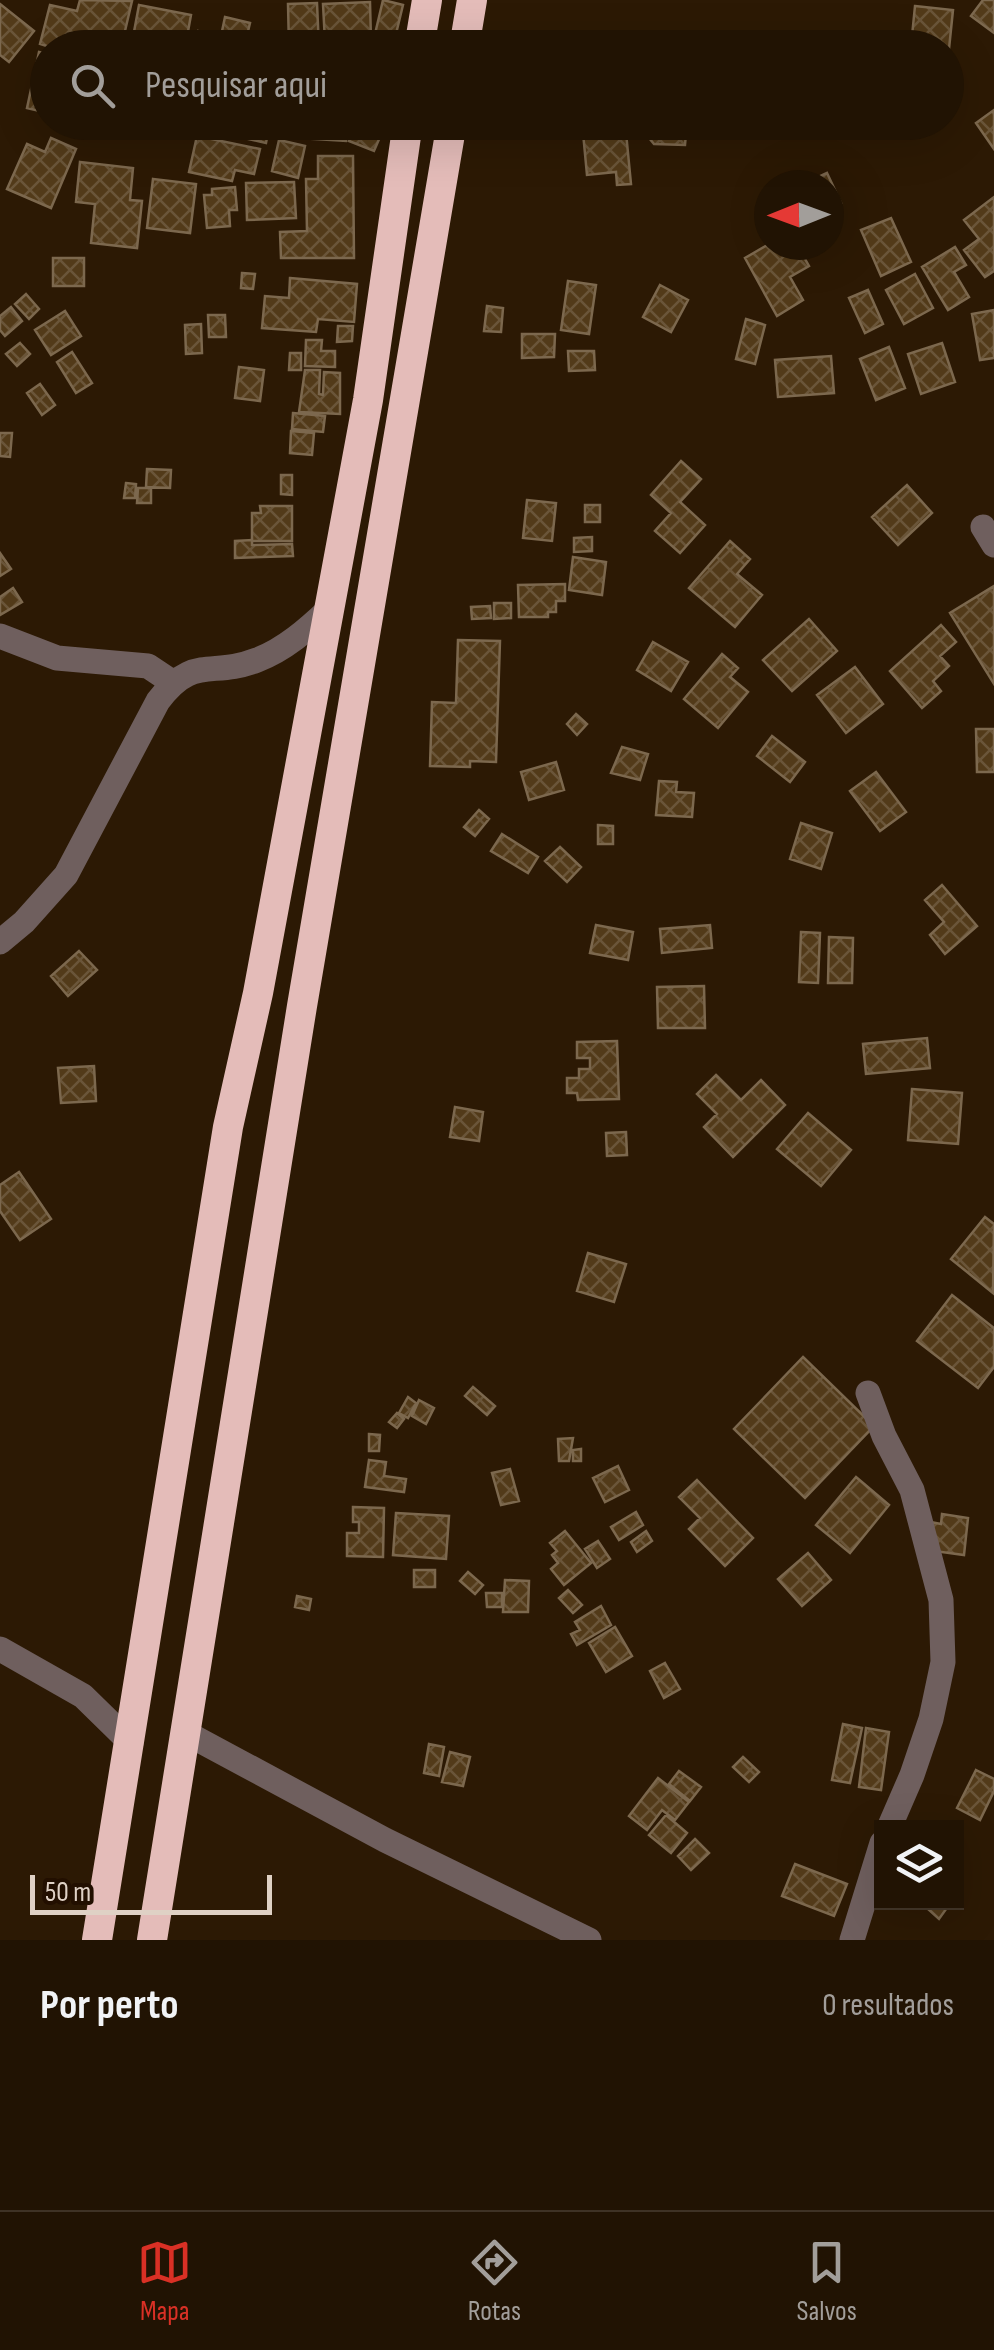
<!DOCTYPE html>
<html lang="pt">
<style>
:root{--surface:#211303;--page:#291c0d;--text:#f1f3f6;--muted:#a29e9a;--line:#3e3225;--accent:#d93025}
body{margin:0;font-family:"Sofia Sans Condensed",sans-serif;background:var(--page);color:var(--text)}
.controls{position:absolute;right:30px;bottom:30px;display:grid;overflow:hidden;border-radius:0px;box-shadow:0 10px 40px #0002}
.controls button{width:90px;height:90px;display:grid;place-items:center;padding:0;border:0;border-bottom:2px solid var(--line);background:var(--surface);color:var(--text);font:50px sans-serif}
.compass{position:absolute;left:754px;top:170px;width:90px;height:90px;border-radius:50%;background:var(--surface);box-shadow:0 10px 40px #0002;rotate:269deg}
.scale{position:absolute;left:30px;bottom:25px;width:242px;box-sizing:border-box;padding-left:10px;border:5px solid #dfd1c5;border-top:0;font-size:28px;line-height:35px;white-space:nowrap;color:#dfd1c5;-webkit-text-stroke:8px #220f00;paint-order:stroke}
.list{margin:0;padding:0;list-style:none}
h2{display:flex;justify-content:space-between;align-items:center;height:130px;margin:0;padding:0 40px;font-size:42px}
h2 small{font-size:32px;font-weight:400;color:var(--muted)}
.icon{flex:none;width:55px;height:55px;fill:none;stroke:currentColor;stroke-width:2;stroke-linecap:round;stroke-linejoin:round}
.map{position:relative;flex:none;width:994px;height:1940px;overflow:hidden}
.search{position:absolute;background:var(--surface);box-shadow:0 10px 40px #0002;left:30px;right:30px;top:30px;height:110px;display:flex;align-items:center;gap:25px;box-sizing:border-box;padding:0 35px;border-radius:55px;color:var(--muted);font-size:38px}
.sheet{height:270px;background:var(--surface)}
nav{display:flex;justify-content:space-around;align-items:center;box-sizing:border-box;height:140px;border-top:2px solid var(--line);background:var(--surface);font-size:28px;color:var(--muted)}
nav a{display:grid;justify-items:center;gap:5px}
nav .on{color:var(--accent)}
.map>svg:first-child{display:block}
.building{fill:url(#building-cross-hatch);stroke:#7c684e;stroke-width:2.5}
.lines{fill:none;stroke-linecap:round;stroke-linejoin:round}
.minor{stroke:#6f5f5e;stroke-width:25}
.highway{stroke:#e4bcb9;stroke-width:30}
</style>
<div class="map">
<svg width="994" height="1940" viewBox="0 0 994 1940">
<defs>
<pattern id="building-cross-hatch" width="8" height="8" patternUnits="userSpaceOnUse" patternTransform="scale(2.5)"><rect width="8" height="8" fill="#523a19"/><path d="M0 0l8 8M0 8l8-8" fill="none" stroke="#6a5539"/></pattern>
</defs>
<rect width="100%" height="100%" fill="#2c1904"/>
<path class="building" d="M80,0L132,1L121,48H53L40,44L50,5L77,11Z
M383,0L403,5L395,38L375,34Z
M983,0H994V33L971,16Z
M370,2L371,40L325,42L323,4Z
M317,3L319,48H289L288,4Z
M0,4L34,31L9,62L0,55Z
M139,5L191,15L185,48H131Z
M915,6L953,10L949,49L911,46Z
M225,17L250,23L244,48H194L198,31L221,36Z
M39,52L48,54V113L27,108Z
M994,110V149L976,123Z
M110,122H161L158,137L109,126Z
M228,122H270L266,143L226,134Z
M284,122H348L346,141L283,137Z
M357,122L383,130L374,151L349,141Z
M582,122H625L631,184L617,185L616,172L587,175Z
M636,122H687L685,145L654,144Z
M197,136L260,149L254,174L235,170L232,181L189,172Z
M51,138L76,149L51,208L7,189L27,144L45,152Z
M279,140L305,146L298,178L272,171Z
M318,156H353L354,258H281L280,232L307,231L306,179H318Z
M80,162L133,168L130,200L142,201L137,248L91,243L95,204L76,202Z
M827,173L841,203L829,209V185H801Z
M153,179L196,184L190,233L147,228Z
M294,182L296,218L247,220L246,183Z
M235,187L237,210H229L230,226L207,228L204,195H212V189Z
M994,197V271L985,277L964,250L979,239L964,220Z
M891,218L911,262L881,276L861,230Z
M769,244L797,245L809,266L790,277L803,300L777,316L745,258Z
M955,247L966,265L954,272L969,297L948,310L922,267Z
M53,258H84V286H53Z
M242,273L255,274L253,289L241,288Z
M915,274L933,308L904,324L886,290Z
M290,278L357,284L354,322L318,319L316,332L262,328L265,296L289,298Z
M568,281L596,285L589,334L561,330Z
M660,285L688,300L671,332L643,317Z
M868,290L883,324L865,333L849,298Z
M26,294L39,309L29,319L15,304Z
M487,306L503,308L501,332L484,331Z
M11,307L22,321L5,336L0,330V316Z
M994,310V358L980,360L972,314Z
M65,311L81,336L51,355L35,330Z
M208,315H225L226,337H209Z
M746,319L765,325L755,364L736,359Z
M201,324L202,353L186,354L185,325Z
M338,326H353L352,341L337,342Z
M522,334H555L554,357L522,358Z
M306,340H322L321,351H335V367L305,366Z
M20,343L30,354L17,366L6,354Z
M942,343L955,382L921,394L908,354Z
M889,347L905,388L876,400L860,359Z
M568,351H594L595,370L569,371Z
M72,352L92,383L76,393L57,362Z
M290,353H301V370H289Z
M831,356L834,393L778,397L775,360Z
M239,367L264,370L260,401L235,398Z
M305,370H320L319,394L323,395L324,372L340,373V414L299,412Z
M40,384L55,405L42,415L27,393Z
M293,413L325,416L323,432L292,429Z
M291,431L314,433L312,455L290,453Z
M0,433H12L10,457L0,456Z
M681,461L701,479L680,502L705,525L680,553L655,531L671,513L651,495Z
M147,469L171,470L170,488L146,487Z
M281,475H292V495L281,494Z
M126,483L136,484L135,498H124Z
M907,485L932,513L898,545L872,517Z
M138,488H151V503H137Z
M527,500L556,503L552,541L523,538Z
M585,505H600V522H585Z
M260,506H292V541H252V513H261Z
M592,537V551L574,552V538Z
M252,540V545L292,544L293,556L235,558V541Z
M730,541L750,559L737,574L762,595L735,627L689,588Z
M0,553L11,569L0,576Z
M573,557L606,562L602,595L569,590Z
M565,584V601H556V612H548V617H519L518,585Z
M994,586V684L950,613Z
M13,588L22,602L0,615V597Z
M494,603H511V618L494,619Z
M490,606L491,618L472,619L471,607Z
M809,619L837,651L792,691L763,660Z
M941,625L956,642L940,656L949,666L933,681L941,691L922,708L890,671Z
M458,640L500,641L496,762L470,761V767L430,766L432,702L456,703Z
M653,642L688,662L671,691L637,670Z
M722,654L738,668L730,677L748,692L718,728L684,699Z
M855,667L883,704L846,733L817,695Z
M576,714L587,724L577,735L567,724Z
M976,729H994V772H977Z
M772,736L805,762L790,782L757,756Z
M622,747L648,754L640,780L611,773Z
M556,762L564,790L529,800L521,772Z
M876,772L906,812L880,831L850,791Z
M659,781L677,782L676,792L694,793L692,817L656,815Z
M479,810L489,819L475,836L464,827Z
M801,823L832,833L821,869L790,859Z
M598,825L613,826V844H598Z
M502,834L538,857L528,873L491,851Z
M560,847L581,867L567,882L545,861Z
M942,885L977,926L945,954L930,935L944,922L925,900Z
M596,925L633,932L628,960L590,953Z
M710,925L712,948L662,953L660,929Z
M801,932L820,933L818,983L799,982Z
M829,937L853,938L852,983H828Z
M79,951L97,970L68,996L51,976Z
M704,986L705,1028H658L657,987Z
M927,1038L930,1068L866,1074L863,1044Z
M617,1041L619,1099L578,1100L577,1093H567V1078H579V1069H590V1058H577V1042Z
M94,1066L96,1101L61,1103L58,1068Z
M716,1075L741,1100L761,1080L785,1105L733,1157L704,1127L717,1114L697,1094Z
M912,1089L962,1093L958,1144L908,1140Z
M455,1107L483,1112L479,1141L450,1137Z
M808,1113L851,1150L821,1186L777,1149Z
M626,1132L627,1155L607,1156L606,1133Z
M19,1172L51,1219L20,1240L0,1211V1185Z
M985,1217L994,1224L993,1293L951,1259Z
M588,1253L626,1264L614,1302L577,1291Z
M952,1295L994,1328V1367L978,1388L917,1341Z
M803,1357L874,1426L805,1498L734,1429Z
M473,1387L495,1406L487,1415L465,1396Z
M408,1397L416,1403L408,1418L399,1413Z
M419,1400L434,1408L426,1424L412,1416Z
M397,1413L404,1419L397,1428L389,1422Z
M369,1434L380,1435L379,1451H369Z
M573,1438L569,1461H559L558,1439Z
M581,1449V1461H573V1450Z
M369,1460L386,1462L384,1476L406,1479L404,1492L365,1487Z
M618,1466L629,1490L605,1502L593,1478Z
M510,1469L519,1501L501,1505L492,1473Z
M856,1477L889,1505L850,1553L816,1525Z
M697,1480L753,1538L725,1566L689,1529L700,1518L679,1497Z
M353,1507L384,1508L383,1557L347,1556V1533H359V1522H353Z
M636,1512L643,1525L619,1540L611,1527Z
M396,1513L449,1516L446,1559L393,1555Z
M942,1514L968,1518L964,1555L934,1551L931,1522L941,1524Z
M565,1531L591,1563L564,1585L551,1569L558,1563L552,1555L557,1551L550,1543Z
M646,1531L652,1541L637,1552L631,1542Z
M598,1541L610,1559L597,1568L585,1549Z
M808,1553L831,1580L802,1606L778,1579Z
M414,1570H435V1587H414Z
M468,1572L483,1585L475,1594L460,1581Z
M505,1580L529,1581L528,1612H503Z
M568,1590L582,1605L573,1613L559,1598Z
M486,1593H502V1607H487Z
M297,1596L311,1599L309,1610L295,1607Z
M601,1606L611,1625L577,1645L571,1634L580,1630L575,1622Z
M615,1627L632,1656L606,1672L589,1643Z
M665,1663L680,1689L664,1698L650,1671Z
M843,1724L862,1728L850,1783L832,1780Z
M866,1728L889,1732L881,1790L859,1787Z
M429,1744L444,1747L439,1776L424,1773Z
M450,1752L470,1757L463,1786L442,1782Z
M743,1757L759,1772L749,1782L733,1767Z
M976,1770L994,1779V1791L980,1820L957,1808Z
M679,1771L701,1787L690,1801L669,1784Z
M658,1778L689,1802L675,1820L662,1810L647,1830L629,1816Z
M666,1815L687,1833L671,1853L649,1835Z
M695,1839L709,1853L691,1870L678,1856Z
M795,1864L847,1884L834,1916L782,1896Z
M932,1902L949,1905L939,1919L928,1909Z"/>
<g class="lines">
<path class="minor" d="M983,527L994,545
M0,636L57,658L148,666L172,682
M0,942L24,922L66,875L158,701C193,654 211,678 257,660C284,650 308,629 329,609
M868,1393L884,1436L912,1490L941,1600L943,1662L931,1719L912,1775L889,1828
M0,1649L83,1696L131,1743
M186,1733L385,1840L589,1940
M852,1940L882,1843"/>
<path class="highway" d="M419,48L427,0
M464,48L472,0
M97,1940L228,1127L258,993L368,400L408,122
M152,1940L302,1006L452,122"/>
</g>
</svg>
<div class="controls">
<button><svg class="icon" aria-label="layers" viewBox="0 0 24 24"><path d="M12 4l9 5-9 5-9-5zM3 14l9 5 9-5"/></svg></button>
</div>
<svg class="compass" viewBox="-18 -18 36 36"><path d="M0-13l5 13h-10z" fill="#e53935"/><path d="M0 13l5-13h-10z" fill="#a29e9a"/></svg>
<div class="scale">50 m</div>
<div class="search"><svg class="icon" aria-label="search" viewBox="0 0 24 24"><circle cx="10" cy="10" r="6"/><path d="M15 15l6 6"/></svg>Pesquisar aqui</div>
</div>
<section class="sheet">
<h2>Por perto<small>0 resultados</small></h2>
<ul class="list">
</ul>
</section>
<nav>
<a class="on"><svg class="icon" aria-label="map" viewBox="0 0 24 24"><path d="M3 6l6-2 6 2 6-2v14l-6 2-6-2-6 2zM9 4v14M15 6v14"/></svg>Mapa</a>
<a><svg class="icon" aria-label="directions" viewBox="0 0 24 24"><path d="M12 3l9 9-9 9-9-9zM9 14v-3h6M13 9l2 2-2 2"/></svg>Rotas</a>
<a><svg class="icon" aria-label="saved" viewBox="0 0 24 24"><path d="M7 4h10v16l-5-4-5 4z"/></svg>Salvos</a>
</nav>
